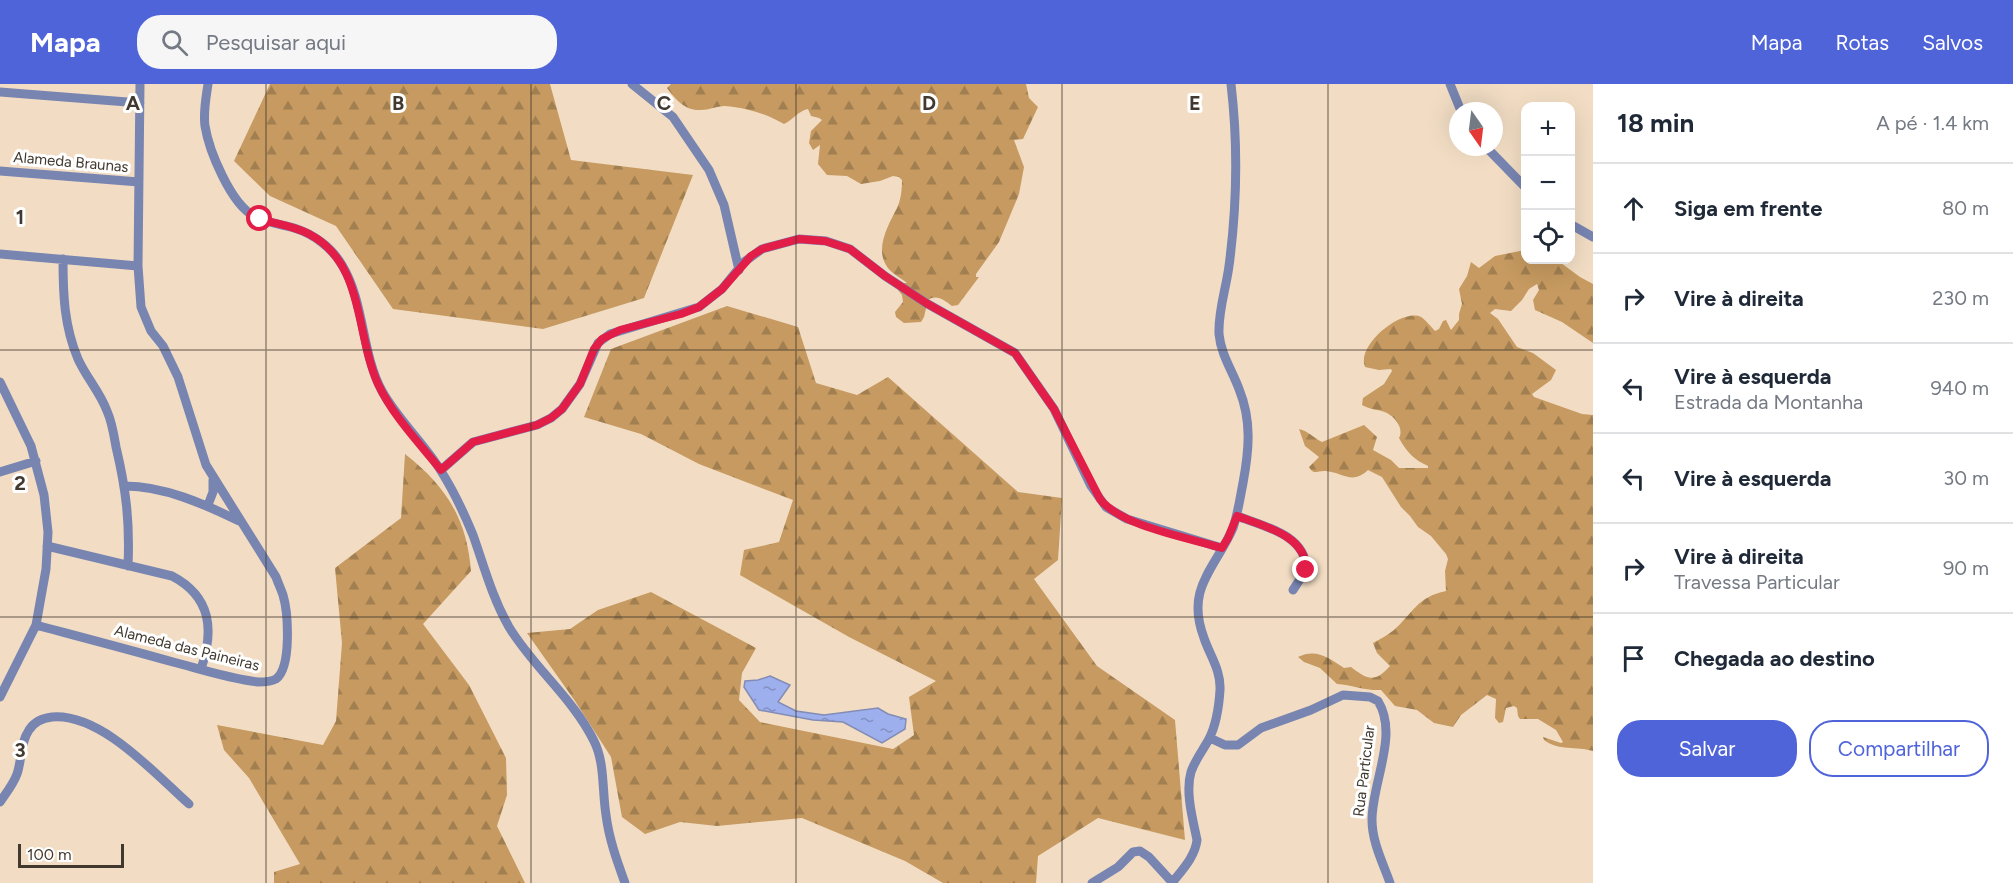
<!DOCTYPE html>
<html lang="pt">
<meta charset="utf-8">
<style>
:root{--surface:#fff;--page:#f6f6f7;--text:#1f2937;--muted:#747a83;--line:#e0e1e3;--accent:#5064d9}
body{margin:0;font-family:Figtree,sans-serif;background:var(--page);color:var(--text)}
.controls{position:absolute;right:18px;top:18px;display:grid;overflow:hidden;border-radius:12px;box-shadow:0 6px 24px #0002}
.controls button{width:54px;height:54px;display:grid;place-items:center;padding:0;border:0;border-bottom:2px solid var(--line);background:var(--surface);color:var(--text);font:30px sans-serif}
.compass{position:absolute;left:1449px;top:18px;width:54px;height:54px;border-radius:50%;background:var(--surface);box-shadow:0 6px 24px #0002;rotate:166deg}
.scale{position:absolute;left:18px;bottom:15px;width:106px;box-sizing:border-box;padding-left:6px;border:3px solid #41392f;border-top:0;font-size:16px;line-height:21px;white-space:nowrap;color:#41392f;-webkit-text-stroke:4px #fff;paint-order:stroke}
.stop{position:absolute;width:18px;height:18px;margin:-14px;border:4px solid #e11d48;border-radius:50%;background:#fff}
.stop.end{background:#e11d48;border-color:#fff;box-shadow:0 2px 6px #0008}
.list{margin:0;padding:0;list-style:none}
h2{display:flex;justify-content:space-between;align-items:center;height:78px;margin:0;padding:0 24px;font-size:26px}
h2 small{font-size:20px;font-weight:400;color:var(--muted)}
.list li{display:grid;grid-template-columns:39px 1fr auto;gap:18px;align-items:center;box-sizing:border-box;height:90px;padding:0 24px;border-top:2px solid var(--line)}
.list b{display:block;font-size:22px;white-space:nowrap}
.list p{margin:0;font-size:20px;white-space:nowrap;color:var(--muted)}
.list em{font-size:20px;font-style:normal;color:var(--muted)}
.actions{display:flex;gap:12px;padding:18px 24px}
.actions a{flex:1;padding:14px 0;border:2px solid var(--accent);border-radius:24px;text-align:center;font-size:21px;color:var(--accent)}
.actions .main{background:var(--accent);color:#fff}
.icon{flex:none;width:33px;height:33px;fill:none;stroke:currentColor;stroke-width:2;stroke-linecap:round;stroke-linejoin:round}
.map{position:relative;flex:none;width:1593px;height:799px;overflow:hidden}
header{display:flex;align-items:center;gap:36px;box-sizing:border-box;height:84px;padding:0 30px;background:var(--accent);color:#fff}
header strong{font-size:28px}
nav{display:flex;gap:33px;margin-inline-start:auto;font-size:21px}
.search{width:420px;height:54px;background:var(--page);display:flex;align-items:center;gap:15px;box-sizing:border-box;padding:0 21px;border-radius:24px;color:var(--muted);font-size:22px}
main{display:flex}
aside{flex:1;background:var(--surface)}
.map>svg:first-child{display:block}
.forest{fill:url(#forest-firs)}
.water{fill:url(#water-ripples);stroke:#828cb5;stroke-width:1.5}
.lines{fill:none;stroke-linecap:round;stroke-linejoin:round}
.minor{stroke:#7885b1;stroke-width:9}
.route{stroke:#e11d48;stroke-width:8}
.grid{fill:none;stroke:#41392f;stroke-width:1.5;stroke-opacity:0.55}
.labels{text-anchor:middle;stroke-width:6;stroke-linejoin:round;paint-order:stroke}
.street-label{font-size:15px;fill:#41392f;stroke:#fff}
.grid-label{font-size:20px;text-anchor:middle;font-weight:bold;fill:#41392f;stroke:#fff;stroke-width:6;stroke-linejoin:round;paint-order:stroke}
</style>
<header>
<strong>Mapa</strong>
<div class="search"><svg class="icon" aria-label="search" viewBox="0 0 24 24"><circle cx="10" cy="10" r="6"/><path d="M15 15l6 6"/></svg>Pesquisar aqui</div>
<nav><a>Mapa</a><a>Rotas</a><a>Salvos</a></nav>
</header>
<main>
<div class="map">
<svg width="1593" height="799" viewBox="0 0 1593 799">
<defs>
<pattern id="forest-firs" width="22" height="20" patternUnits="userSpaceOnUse" patternTransform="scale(1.5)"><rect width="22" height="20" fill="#c69a60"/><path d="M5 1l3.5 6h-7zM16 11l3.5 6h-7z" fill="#a27f50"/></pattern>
<pattern id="water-ripples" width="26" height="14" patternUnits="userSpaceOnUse" patternTransform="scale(1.5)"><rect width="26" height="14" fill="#9eafee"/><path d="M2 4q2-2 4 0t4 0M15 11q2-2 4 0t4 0" fill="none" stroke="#828fc1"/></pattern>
</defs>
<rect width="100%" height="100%" fill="#f2ddc4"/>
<path class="forest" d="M270,0H550L571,76L693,91L644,214L543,245L393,225L336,142L270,112L234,77Z
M671,0H1026L1029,14L1038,23L1023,55L1014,56L1024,83L1019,110L999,158L976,190V193H979L958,221L952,222C944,216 937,210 928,216L924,233L921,238L904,239L896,233L895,228L903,218L902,211L898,206L902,199H907C901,194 889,188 886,181C875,163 889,140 897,124C901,116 902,105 902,96L899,93L893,92L880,97L861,100L847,92L827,91L818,80L820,61L813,66L809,59L811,47L822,36L819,34L811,32L808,25C798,27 793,36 784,40C764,29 747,24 725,22C717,22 709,26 701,26C685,27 676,16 667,4Z
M1525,166L1526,176H1557L1580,193L1593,200V259L1562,238L1535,226L1533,216L1539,206L1537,200L1529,205L1522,216L1511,227L1495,225L1490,229L1498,235L1517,263L1533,269L1556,286L1551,296L1532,310L1534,313L1582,330L1593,331V667C1576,662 1559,667 1544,656L1543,653L1561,659L1563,658L1556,646L1538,635H1520L1518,632L1517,624L1514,622L1506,624L1503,638L1499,639L1495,634L1496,615L1487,611L1461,631L1453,643L1434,639L1417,626L1395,622L1381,606C1366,607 1352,601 1337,600L1320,584L1304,578L1298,573C1316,564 1329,574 1344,584L1351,583C1368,596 1375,599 1390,582L1377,569L1373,559C1380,555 1388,551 1394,546C1413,529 1417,513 1446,507L1445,487L1448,475L1446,470L1431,452L1418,443L1410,432L1401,423L1382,393L1368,386C1352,401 1344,389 1326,387C1317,386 1314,392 1309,383L1319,373L1305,362L1299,345C1308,347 1314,354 1322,358L1364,341L1377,353L1373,366L1391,376L1399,384H1428V382C1414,376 1406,367 1399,354C1404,345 1396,334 1387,329C1379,325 1370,326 1362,321L1363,314L1384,300L1392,287L1391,285L1379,286L1365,283C1356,261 1402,224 1421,233C1426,236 1431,243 1435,247L1439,245L1443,237L1446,236L1451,246L1459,236V230L1462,220L1459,205L1467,192L1471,178L1479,184L1495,172Z
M727,222L798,243L816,299L857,311L888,293L1018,408L1062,414L1058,476L1034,495L1097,582L1175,636L1185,756L1098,734L1038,772L1036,799H943L905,777L802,734L717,742L680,738L645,750L622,733L611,673L575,617L527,549L570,545L598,526L651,508L756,564L742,589L739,616L760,638L893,665L914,651L909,613L936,597L849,553L740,491L744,466L779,458L793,416L699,380L641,350L584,333L611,265Z
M405,370C446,402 467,435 471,487L423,540L469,601L506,674L507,711L497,742L525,799H274V788L300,780L249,694L224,666L217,641L323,661L336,637L342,559L335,484L401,434Z"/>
<path class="water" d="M770,592L790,601L778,618L796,627L824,631L878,624L888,630L906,635L905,645L882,659L843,638L813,636L759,626L744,603L745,597L758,596Z"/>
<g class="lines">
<path class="minor" d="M208,0C206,14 203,28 205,42C209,67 231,120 254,132C266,139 281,140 294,144C314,150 332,164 342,181C365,219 361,268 382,307C398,336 424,359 441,387C453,406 464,429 473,451C484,482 492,513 509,543C533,583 573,614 594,657C605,679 602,706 606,731C609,755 617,777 625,799
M632,0L673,33L709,86L724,121L739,186
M1450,0L1461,27
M0,8L140,19
M1486,63L1526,104
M0,87L139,98
M1570,140L1593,153
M0,170L138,182
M63,175C63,210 64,242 78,275C86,293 100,308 107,327C112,338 114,351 116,363C126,405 130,438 128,482
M0,298L31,362L44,411L48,448L46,485L36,541L0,613
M441,386L473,358L537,341L551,334L562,325L580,300L598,259L610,250L699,223L722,205L744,178L762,165L799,155L826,157L850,165L885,192L926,219L1015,269L1054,325L1091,402L1106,423L1127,435L1222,464
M0,388L36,377
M125,402C164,402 204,420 239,437
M208,421L213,408V396
M1237,432C1263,442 1307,451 1306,486L1293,506
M47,462L172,492C212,513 214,547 201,585
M36,541C81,553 127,565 173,578C200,585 230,595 258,598C264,598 271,598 276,595C292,583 288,528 283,511C281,505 278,499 276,493L206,381L178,293L163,262L151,247L141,223L138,182L140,0
M1210,654L1225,661H1238L1261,644L1311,626L1343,611L1370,613L1378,617C1399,651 1372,698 1372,736C1372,758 1383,779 1390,799
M0,718C6,709 13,701 17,690C22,676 20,659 29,646C34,638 43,634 52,633C101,629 154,689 189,720
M1092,799L1118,783L1133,768L1140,767L1149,773L1172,798
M1172,799C1182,786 1195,773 1197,756C1193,736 1185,708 1191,688C1195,676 1203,666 1209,655C1216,641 1219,622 1220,606C1221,586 1210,572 1204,554C1185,504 1215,485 1233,444C1238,429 1240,414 1243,399C1249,366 1252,337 1239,305C1232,286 1221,271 1219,250C1218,227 1226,205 1229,182C1237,122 1238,60 1231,0"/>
</g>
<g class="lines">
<path class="route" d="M260,135C276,140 294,142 309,150C365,179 355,250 378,300C393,332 419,359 441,386L473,358L537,341L551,334L562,325L580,300L594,265L602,255L620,246L681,230L699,223L722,205L751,172L762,165L799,155L825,157L850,165L885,192L926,219L1015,269L1054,325L1100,415C1120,442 1189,454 1222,464L1228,454L1237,432C1263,442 1307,451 1306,486"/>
</g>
<path class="grid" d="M266,0V799M531,0V799M796,0V799M1062,0V799M1328,0V799M0,266H1593M0,533H1593"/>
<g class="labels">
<g class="street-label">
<text transform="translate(71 78) rotate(5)" y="5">Alameda Braunas</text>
<text transform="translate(187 564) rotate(14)" y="5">Alameda das Paineiras</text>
<text transform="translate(1364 687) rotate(-83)" y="5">Rua Particular</text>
</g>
</g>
<g class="grid-label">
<text x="133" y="26">A</text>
<text x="398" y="26">B</text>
<text x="664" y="26">C</text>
<text x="929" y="26">D</text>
<text x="1195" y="26">E</text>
<text x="20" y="140">1</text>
<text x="20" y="406">2</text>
<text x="20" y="673">3</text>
</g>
</svg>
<div class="controls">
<button>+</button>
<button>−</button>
<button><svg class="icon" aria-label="locate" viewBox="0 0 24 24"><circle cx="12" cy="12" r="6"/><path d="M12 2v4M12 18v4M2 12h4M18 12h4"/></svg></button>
</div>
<svg class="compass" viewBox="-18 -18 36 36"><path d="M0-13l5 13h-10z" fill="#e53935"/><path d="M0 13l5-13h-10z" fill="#747a83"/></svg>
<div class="scale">100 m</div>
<div class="stop" style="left:260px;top:135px"></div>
<div class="stop end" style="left:1306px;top:486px"></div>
</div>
<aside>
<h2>18 min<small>A pé · 1.4 km</small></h2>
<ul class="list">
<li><svg class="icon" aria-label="ahead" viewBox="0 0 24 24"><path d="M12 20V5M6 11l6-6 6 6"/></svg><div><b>Siga em frente</b></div><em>80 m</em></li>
<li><svg class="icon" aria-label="right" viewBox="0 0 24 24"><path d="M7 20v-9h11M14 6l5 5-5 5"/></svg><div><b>Vire à direita</b></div><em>230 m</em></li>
<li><svg class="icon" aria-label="left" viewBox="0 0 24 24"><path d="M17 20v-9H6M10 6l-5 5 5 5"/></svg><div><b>Vire à esquerda</b><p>Estrada da Montanha</p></div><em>940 m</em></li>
<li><svg class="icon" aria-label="left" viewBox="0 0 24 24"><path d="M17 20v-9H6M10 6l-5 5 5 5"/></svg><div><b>Vire à esquerda</b></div><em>30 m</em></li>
<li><svg class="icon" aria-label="right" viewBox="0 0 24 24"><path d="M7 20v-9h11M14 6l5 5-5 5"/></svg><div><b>Vire à direita</b><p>Travessa Particular</p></div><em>90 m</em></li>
<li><svg class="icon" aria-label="arrive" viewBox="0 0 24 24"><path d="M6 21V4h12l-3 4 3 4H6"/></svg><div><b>Chegada ao destino</b></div></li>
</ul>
<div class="actions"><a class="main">Salvar</a><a>Compartilhar</a></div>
</aside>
</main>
